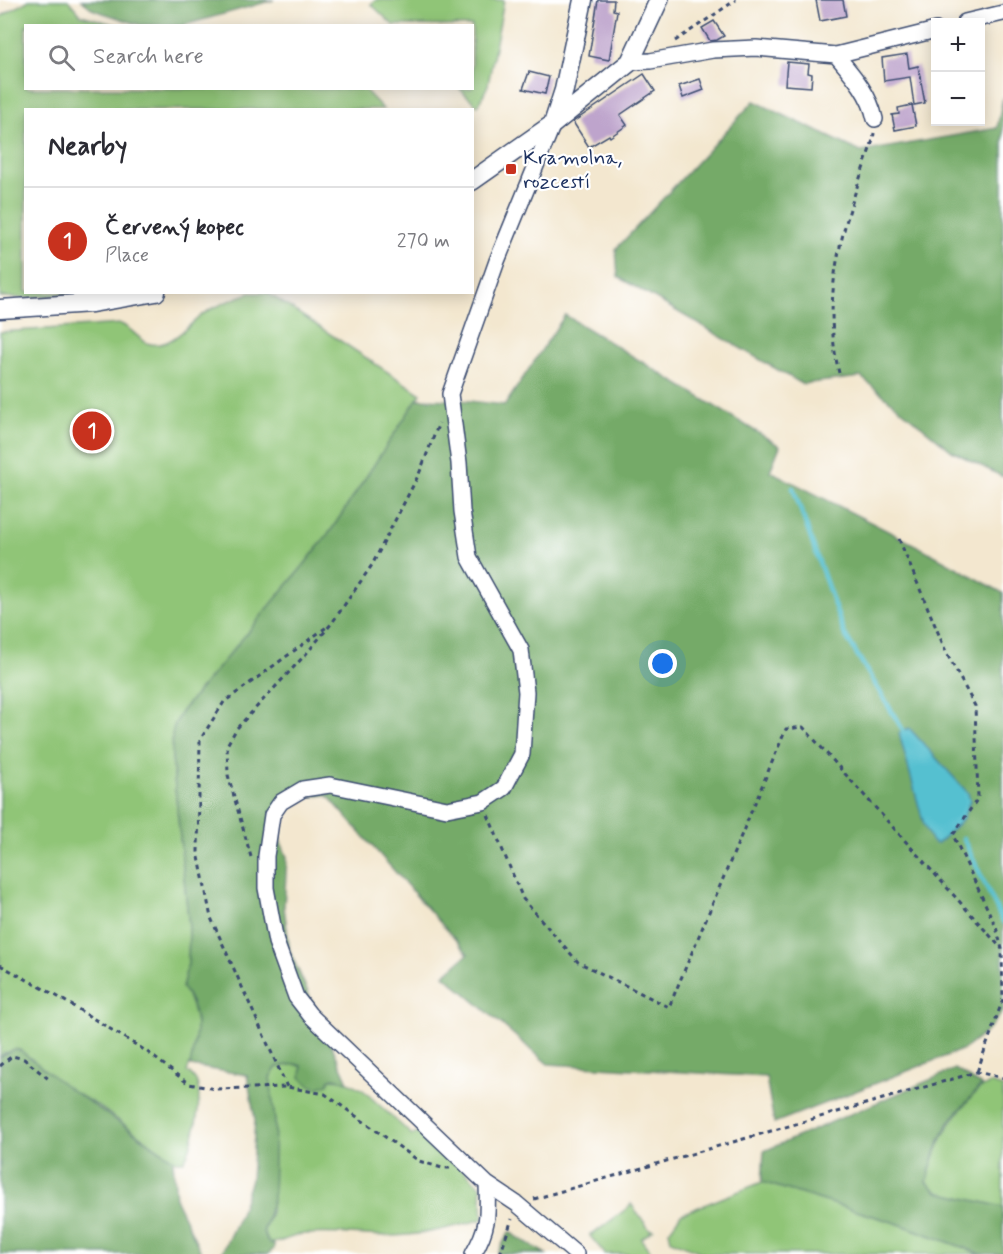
<!DOCTYPE html>
<meta charset="utf-8">
<style>
:root{--surface:#fff;--page:#f2f2f3;--text:#2b2b33;--muted:#7c7c81;--line:#e1e1e2;--accent:#c8321e}
body{margin:0;font-family:Mynerve,sans-serif;background:var(--page);color:var(--text)}
.controls{position:absolute;right:18px;top:18px;display:grid;overflow:hidden;border-radius:0px;box-shadow:0 3px 15px #0003}
.controls button{width:54px;height:54px;display:grid;place-items:center;padding:0;border:0;border-bottom:2px solid var(--line);background:var(--surface);color:var(--text);font:30px sans-serif}
.you{position:absolute;left:663px;top:664px;width:21px;height:21px;margin:-15px;border:4px solid #fff;border-radius:50%;background:#1a73e8;box-shadow:0 0 0 9px #1a73e833}
.badge{display:grid;place-items:center;width:39px;height:39px;border-radius:50%;background:var(--accent);color:#fff;font-size:20px;font-weight:700}
.pin{position:absolute;translate:-50% -50%;border:3px solid #fff;box-shadow:0 2px 6px #0006}
.list{margin:0;padding:0;list-style:none}
h2{display:flex;justify-content:space-between;align-items:center;height:78px;margin:0;padding:0 24px;font-size:26px}
h2 small{font-size:20px;font-weight:400;color:var(--muted)}
.list li{display:grid;grid-template-columns:39px 1fr auto;gap:18px;align-items:center;box-sizing:border-box;height:108px;padding:0 24px;border-top:2px solid var(--line)}
.list b{display:block;font-size:22px;white-space:nowrap}
.list p{margin:0;font-size:20px;white-space:nowrap;color:var(--muted)}
.list em{font-size:20px;font-style:normal;color:var(--muted)}
.icon{flex:none;width:33px;height:33px;fill:none;stroke:currentColor;stroke-width:2;stroke-linecap:round;stroke-linejoin:round}
.map{position:relative;flex:none;width:1003px;height:1254px;overflow:hidden}
.search{position:absolute;background:var(--surface);box-shadow:0 3px 15px #0003;left:24px;top:24px;width:450px;height:66px;display:flex;align-items:center;gap:15px;box-sizing:border-box;padding:0 21px;border-radius:0px;color:var(--muted);font-size:22px}
.panel{position:absolute;background:var(--surface);box-shadow:0 3px 15px #0003;left:24px;top:108px;width:450px;height:186px;border-radius:0px}
.map>svg:first-child{display:block}
.green{fill:#90c577;stroke:#567a6a;stroke-width:1.5}
.forest{fill:#74aa68;stroke:#486c63;stroke-width:1.5}
.water{fill:#55c0d0;stroke:#387897;stroke-width:1.5}
.lines{fill:none;stroke-linecap:round;stroke-linejoin:round}
.stream{stroke:#55c0d0;stroke-width:4.5}
.building{fill:#bea4cc}
.minor-casing{stroke:#3b4b6f;stroke-width:18}
.tertiary-casing{stroke:#3b4b6f;stroke-width:21}
.path{stroke:#3b4b6f;stroke-width:3;stroke-dasharray:4.5 4.5;stroke-linecap:butt}
.minor{stroke:#fff;stroke-width:15}
.tertiary{stroke:#fff;stroke-width:18}
.poi-dot{fill:#c8321e;stroke:#fff;stroke-width:2}
.labels{text-anchor:middle;stroke-width:4.5;stroke-linejoin:round;paint-order:stroke}
.poi-label{font-size:21px;fill:#1b2f5e;stroke:#fff;text-anchor:start}
</style>
<div class="map">
<svg width="1003" height="1254" viewBox="0 0 1003 1254">
<rect width="100%" height="100%" fill="#fff"/>
<filter id="ink" filterUnits="userSpaceOnUse"><feTurbulence type="fractalNoise" baseFrequency=".0167" numOctaves="2"/><feDisplacementMap in="SourceGraphic" scale="12" xChannelSelector="R" yChannelSelector="G"/><feConvolveMatrix kernelMatrix="1 2 1 2 8 2 1 2 1" color-interpolation-filters="sRGB"/></filter>
<filter id="wash" filterUnits="userSpaceOnUse"><feTurbulence type="fractalNoise" baseFrequency=".008" numOctaves="4" result="noise"/><feDisplacementMap in="SourceGraphic" scale="24" xChannelSelector="R" yChannelSelector="G"/><feGaussianBlur stdDeviation="1.35" result="paint"/><feColorMatrix in="noise" values="0 0 0 0 0 0 0 0 0 0 0 0 0 0 0 0 0 1.4 0 .05"/><feComposite in="paint" operator="in"/></filter>
<g filter="url(#wash)">
<rect width="100%" height="100%" fill="#f3e7cf"/>
<path class="green" d="M29,0H68L81,15L116,25L26,26V88L364,89L383,109L26,110V292L81,293L24,298L0,297V17Z
M376,0H504L488,85L478,106L460,89L472,88V26L393,25L371,4Z
M250,293H268L421,394L332,529L304,565L181,712L172,758L189,927L188,964L182,987C201,1014 199,1043 187,1072C190,1074 193,1076 195,1079C205,1093 193,1146 184,1161H176L98,1106L5,1052L0,1057V332L121,324C132,329 140,340 147,343C169,351 188,325 203,314C217,305 235,298 250,293Z
M295,1064L330,1079L345,1080L363,1090L412,1135L424,1131L481,1187L483,1219C453,1228 419,1236 387,1236C359,1235 332,1232 304,1234C292,1235 278,1245 269,1243L263,1233L271,1212L275,1122L270,1077L277,1067Z
M990,1083L1003,1087V1207L938,1192L927,1182C934,1153 943,1130 963,1107C972,1096 976,1090 990,1083Z
M762,1182L896,1223L981,1254H705L671,1240L669,1231L681,1214Z
M631,1204L649,1229L653,1230L641,1239L652,1254H605L590,1236V1234H593L630,1206Z"/>
<path class="forest" d="M81,0H274L181,26L140,25L94,10Z
M1003,97V477L952,451L861,377L802,384L618,277L616,249L754,101L861,152L997,128Z
M565,315L780,446L770,471L925,550L1003,593V1012L986,1032L964,1049L774,1123L766,1077L548,1064L444,975L468,954L327,795L311,796L289,807L276,830L287,857L284,907L290,952L348,1082L334,1078L330,1079L328,1084L317,1088L309,1085L301,1077L302,1066L295,1064L277,1067L270,1077L275,1122L273,1199L263,1233L269,1243L274,1244V1249L268,1254H221L240,1214L251,1179L255,1120L247,1075L190,1066C196,1035 203,1015 182,987L188,964L189,927L172,758V735L174,726L181,712L304,565L332,529L417,399L460,400L505,405Z
M14,1049L20,1050L67,1087L173,1159L176,1200L202,1254H0V1057Z
M955,1069L982,1086L978,1089C970,1099 961,1108 953,1117C939,1136 932,1160 927,1182L938,1192L1003,1207V1254H981L896,1223L762,1182L764,1151Z
M509,1232L546,1254H497Z"/>
<path class="water" d="M909,728L968,793L970,801L962,820L937,844L932,842L924,825L899,733Z"/>
<g class="lines">
<path class="stream" d="M793,488L844,633L906,735
M963,838L1003,922"/>
</g>
<g id="blocks">
<path class="building" d="M598,0H614L613,10L617,11L609,60L589,56Z
M816,0H843L846,16L820,21Z
M714,21L724,36L717,40L710,41L702,28Z
M907,54L909,68L918,66L925,103L914,105L910,77L884,81L882,58Z
M787,62L809,64L808,73L812,74L811,87L785,85Z
M529,72L549,77L545,94L523,89Z
M644,74L655,91L620,115L627,125L610,137L609,135L589,147L573,122Z
M700,79L704,90L683,98L679,86Z
M912,105L916,126L895,130L892,115L899,114L898,108Z"/>
</g>
</g>
<g filter="url(#ink)">
<use href="#blocks" fill-opacity="0" stroke="#3b4b6f" stroke-width="1.5"/>
<g class="lines">
<g class="minor-casing">
<path id="minor" d="M965,22L1003,13
M836,55C852,74 870,94 875,119
M630,62L650,61L713,50L756,48L836,55L936,30
M553,124L497,261L450,394L459,463L462,511L469,557L521,650L526,692L522,754L504,788L483,802L447,809L330,785L303,789L281,802L272,815L266,856V888L276,942L296,997L310,1015L487,1184L517,1204L576,1254
M473,1254C489,1227 488,1214 487,1184"/>
</g>
<g class="tertiary-casing">
<path id="tertiary" d="M553,124L564,90L583,0
M472,181L553,124L630,62L659,0
M0,309L92,303L156,292"/>
</g>
<path class="path" d="M675,41L736,0
M839,373C819,288 846,219 873,140L874,133
M899,539L947,654L975,706L978,798L953,835L996,927L1002,949L1003,999L977,1072
M488,815L523,899L578,962L669,1007L786,729L803,727L1002,949
M251,857L228,775L227,745L237,728L306,654L332,623L372,565L419,474L439,423
M0,965L55,995L146,1051L189,1084L215,1089L287,1087L325,1094L419,1161L442,1168H450
M0,1066L12,1056L24,1059L51,1081
M287,1087L211,918L198,852L200,740L224,702L328,626
M534,1199L977,1072L1003,1078
M500,1254L512,1219"/>
<use href="#minor" class="minor"/>
<use href="#tertiary" class="tertiary"/>
</g>
</g>
<rect class="poi-dot" x="505" y="163" width="12" height="12" rx="3"/>
<g class="labels">
<g class="poi-label">
<text x="523" y="164">Kramolna,<tspan x="523" dy="24">rozcestí</tspan></text>
</g>
</g>
</svg>
<div class="controls">
<button>+</button>
<button>−</button>
</div>
<div class="you"></div>
<div class="pin badge" style="left:92px;top:431px">1</div>
<div class="search"><svg class="icon" aria-label="search" viewBox="0 0 24 24"><circle cx="10" cy="10" r="6"/><path d="M15 15l6 6"/></svg>Search here</div>
<section class="panel">
<h2>Nearby<small></small></h2>
<ul class="list">
<li><span class="badge">1</span><div><b>Červený kopec</b><p>Place</p></div><em>270 m</em></li>
</ul>
</section>
</div>
